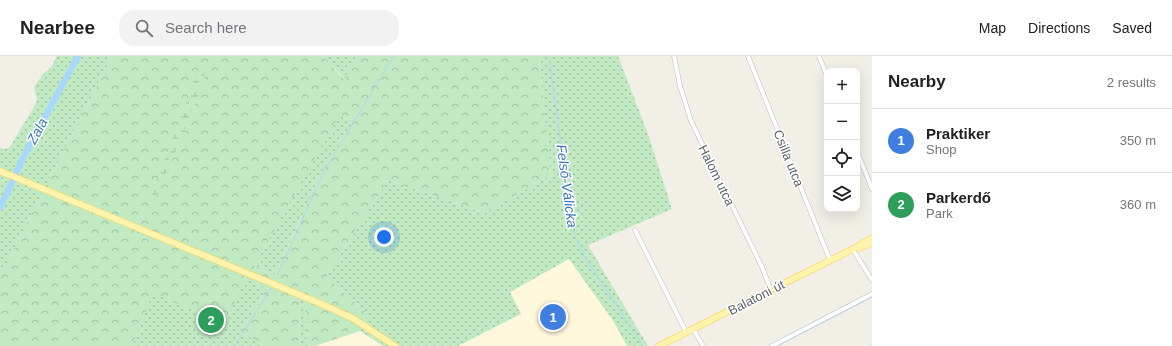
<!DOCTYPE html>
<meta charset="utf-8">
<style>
:root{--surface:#fff;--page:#f2f2f2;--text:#202124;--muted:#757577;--line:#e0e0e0;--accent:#ea580c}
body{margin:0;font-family:Arial,sans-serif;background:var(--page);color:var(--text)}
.controls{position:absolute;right:12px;top:12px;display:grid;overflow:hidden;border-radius:8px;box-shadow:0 4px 16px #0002}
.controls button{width:36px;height:36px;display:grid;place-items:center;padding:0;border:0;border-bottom:1px solid var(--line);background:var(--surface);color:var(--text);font:20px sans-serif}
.you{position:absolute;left:384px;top:181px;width:14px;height:14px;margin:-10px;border:3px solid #fff;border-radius:50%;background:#1a73e8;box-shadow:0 0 0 6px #1a73e833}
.badge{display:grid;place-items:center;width:26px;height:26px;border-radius:50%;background:var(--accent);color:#fff;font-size:13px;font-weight:700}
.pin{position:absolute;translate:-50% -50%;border:2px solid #fff;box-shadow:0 1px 4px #0006}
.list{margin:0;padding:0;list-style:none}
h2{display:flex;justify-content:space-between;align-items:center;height:52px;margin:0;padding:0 16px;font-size:17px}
h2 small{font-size:13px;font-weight:400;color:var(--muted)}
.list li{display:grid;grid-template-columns:26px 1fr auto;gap:12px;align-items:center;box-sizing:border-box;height:64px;padding:0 16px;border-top:1px solid var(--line)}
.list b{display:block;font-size:15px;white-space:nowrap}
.list p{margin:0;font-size:13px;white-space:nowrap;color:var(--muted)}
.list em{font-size:13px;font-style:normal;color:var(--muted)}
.icon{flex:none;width:22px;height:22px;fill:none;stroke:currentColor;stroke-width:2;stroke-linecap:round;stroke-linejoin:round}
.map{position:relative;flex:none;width:872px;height:290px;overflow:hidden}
header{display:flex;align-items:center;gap:24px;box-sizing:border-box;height:56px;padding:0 20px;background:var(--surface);border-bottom:1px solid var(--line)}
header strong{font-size:19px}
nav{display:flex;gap:22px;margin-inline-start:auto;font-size:14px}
.search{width:280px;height:36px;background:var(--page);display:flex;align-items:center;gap:10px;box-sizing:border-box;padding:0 14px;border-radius:16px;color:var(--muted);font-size:15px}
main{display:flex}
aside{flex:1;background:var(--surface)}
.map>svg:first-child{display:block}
.commercial{fill:#fff8dd}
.grass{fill:url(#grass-dots)}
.forest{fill:url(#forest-crowns);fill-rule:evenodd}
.wetland{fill:url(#wetland-marsh)}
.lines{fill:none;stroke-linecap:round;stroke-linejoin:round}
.stream{stroke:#a8d7ff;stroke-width:1}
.river{stroke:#a8d7ff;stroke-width:6}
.street-casing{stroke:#b8bcc0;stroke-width:5}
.primary-casing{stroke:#fdd153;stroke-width:7}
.street{stroke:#fff;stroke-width:4}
.primary{stroke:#fff3ad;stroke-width:6}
.labels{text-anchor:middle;stroke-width:3;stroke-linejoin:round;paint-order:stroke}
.street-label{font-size:13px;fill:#5d6268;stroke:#fff}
.water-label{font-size:14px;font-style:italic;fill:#3a77bb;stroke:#fff}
</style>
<header>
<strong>Nearbee</strong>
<div class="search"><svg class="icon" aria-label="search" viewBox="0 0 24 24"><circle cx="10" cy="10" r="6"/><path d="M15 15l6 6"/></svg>Search here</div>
<nav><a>Map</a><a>Directions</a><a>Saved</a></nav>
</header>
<main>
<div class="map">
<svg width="872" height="290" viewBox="0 0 872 290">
<defs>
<pattern id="grass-dots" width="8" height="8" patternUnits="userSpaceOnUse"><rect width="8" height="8" fill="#c1eac2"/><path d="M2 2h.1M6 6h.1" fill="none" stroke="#a0c1a1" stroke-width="1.8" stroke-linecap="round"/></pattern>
<pattern id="forest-crowns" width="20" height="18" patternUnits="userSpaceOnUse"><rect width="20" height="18" fill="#c1eac2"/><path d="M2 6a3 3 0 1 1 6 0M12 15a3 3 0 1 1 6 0" fill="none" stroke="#a0c1a1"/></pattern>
<pattern id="wetland-marsh" width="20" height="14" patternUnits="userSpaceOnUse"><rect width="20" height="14" fill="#c1eac2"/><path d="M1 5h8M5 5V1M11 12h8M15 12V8" fill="none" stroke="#a0c1a1"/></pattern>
</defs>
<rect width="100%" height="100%" fill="#f1efe6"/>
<path class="commercial" d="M569,203L614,266L627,290H458L521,258L510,237Z
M360,275L383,290H315Z"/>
<path class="grass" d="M57,0H112L0,220V92L5,93L10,91L35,49L37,43L34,31L43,18L52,10Z
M323,0H356L345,23Z
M539,0H618L648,78L672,153L588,189L648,290H627L614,266L569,203L510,236L521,258L458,290H383L360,275L368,258L326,221L388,124L484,157L551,119Z
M339,58L352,68L323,114L275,219L254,210Z
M246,223L267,232L241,276L265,290H132L152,237Z
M299,243L305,246L307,290H300Z"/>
<path class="forest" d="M112,0H323L344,23L356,0H539L551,119L484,157L388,124L326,221L368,258L360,275L315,290H307L305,246L299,243L300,290H265L241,276L267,232L246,223L224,267L153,237L132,290H0V220ZM340,58L352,68L323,114L275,219L254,210Z"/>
<path class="wetland" d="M200,10L205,12L204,26L152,152L148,149Z"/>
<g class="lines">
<path class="stream" d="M549,0L571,166L574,178L583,198L643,290
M277,220L324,115L394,0
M235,290L271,232
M777,290L872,241
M871,290H872"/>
<path class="river" d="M0,152L25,98L78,0"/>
<g class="street-casing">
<path id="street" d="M674,0L680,30L691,65L762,211L771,234
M748,0L830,204
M819,0L827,20
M857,95L872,133
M635,174L686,276
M853,193L855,197L872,224
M693,273L703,290
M772,290L872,238"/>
</g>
<g class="primary-casing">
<path id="primary" d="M0,115L324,249L354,263L395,290
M859,192L872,187
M659,290L853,193L872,182"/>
</g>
<use href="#street" class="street"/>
<use href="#primary" class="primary"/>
</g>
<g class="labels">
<g class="street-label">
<text transform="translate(789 102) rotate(68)" y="5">Csilla utca</text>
<text transform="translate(717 119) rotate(64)" y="5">Halom utca</text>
<text transform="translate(756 241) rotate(-27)" y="5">Balatoni út</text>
</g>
<g class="water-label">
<text transform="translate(37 75) rotate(-62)" y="5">Zala</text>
<text transform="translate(567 130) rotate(82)" y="5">Felső-Válicka</text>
</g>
</g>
</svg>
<div class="controls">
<button>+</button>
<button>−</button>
<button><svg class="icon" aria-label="locate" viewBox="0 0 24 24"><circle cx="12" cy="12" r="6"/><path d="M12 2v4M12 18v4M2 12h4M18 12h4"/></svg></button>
<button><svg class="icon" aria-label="layers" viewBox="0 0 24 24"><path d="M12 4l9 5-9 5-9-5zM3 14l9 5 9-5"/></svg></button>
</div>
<div class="you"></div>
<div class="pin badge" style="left:553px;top:261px;background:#3f7fe0">1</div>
<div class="pin badge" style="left:211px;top:264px;background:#2e9e5b">2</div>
</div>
<aside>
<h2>Nearby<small>2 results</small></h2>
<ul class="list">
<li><span class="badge" style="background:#3f7fe0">1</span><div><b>Praktiker</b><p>Shop</p></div><em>350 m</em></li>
<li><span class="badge" style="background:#2e9e5b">2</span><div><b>Parkerdő</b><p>Park</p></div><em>360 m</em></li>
</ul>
</aside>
</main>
